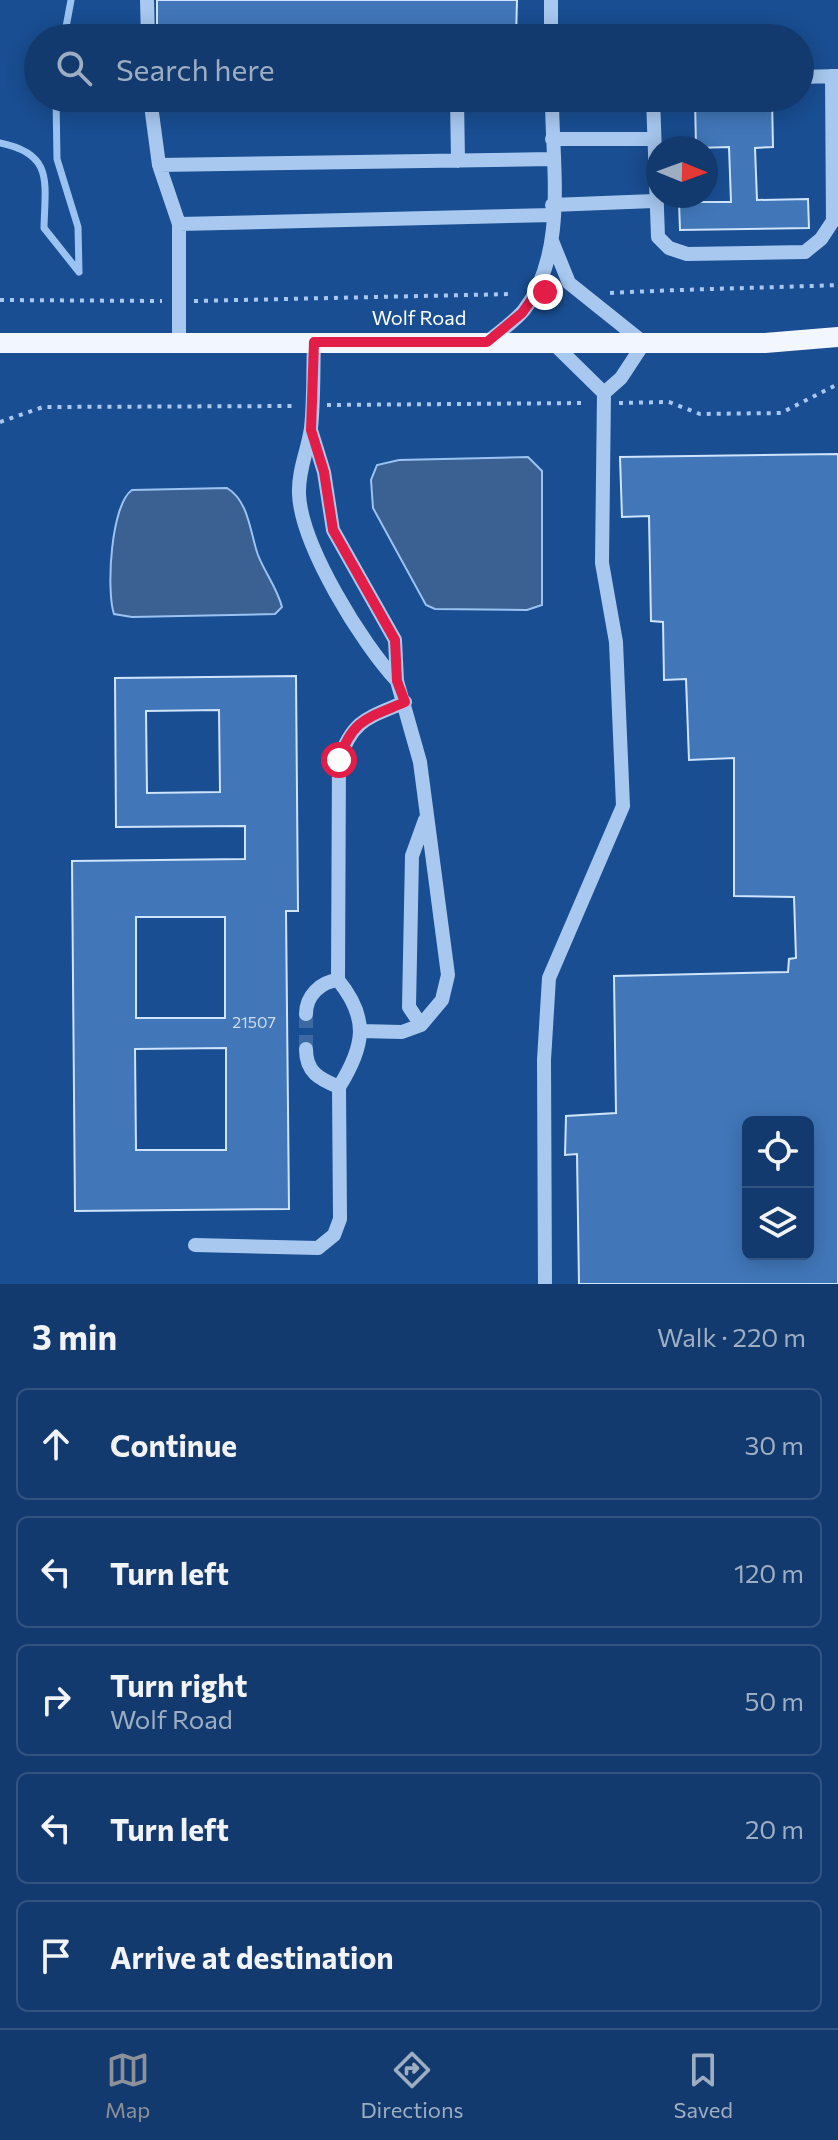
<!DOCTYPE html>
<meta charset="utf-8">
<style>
:root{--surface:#133a6e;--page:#204576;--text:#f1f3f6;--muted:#9dadc2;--line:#325481;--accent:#8c9099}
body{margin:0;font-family:Commissioner,sans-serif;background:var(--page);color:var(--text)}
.controls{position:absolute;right:24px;bottom:24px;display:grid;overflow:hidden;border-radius:12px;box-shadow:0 4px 20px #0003}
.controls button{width:72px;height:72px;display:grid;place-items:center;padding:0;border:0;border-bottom:2px solid var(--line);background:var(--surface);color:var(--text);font:40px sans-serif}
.compass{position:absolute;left:646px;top:136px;width:72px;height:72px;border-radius:50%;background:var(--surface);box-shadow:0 4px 20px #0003;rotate:91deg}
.stop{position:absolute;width:24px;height:24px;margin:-18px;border:6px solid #e11d48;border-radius:50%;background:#fff}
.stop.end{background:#e11d48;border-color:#fff;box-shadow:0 2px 8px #0008}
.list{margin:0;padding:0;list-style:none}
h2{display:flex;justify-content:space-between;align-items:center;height:104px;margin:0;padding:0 32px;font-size:34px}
h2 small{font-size:26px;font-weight:400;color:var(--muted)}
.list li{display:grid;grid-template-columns:52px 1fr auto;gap:24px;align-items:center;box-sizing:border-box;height:112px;margin:0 16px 16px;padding:0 16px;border:2px solid var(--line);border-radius:12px}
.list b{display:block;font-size:30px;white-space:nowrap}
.list p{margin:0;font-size:26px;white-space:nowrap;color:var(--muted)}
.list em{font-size:26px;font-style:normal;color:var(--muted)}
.icon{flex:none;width:44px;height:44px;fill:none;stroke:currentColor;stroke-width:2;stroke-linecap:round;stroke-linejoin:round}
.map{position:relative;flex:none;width:838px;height:1284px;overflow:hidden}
.search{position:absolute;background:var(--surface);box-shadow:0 4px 20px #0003;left:24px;right:24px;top:24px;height:88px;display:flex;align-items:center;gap:20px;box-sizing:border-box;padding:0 28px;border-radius:44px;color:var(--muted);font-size:30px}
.sheet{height:744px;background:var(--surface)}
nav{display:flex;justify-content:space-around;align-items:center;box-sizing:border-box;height:112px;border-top:2px solid var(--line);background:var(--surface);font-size:22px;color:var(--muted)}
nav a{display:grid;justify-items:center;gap:4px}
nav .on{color:var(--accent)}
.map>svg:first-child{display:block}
.water{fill:#3b6193;stroke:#9bc3f2;stroke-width:2}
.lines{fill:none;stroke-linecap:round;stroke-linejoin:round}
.stream{stroke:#9bc3f2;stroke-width:7}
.building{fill:#4177b9;stroke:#cfe3fb;stroke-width:2;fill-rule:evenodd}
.minor-tunnel{stroke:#3c69a2;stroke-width:14;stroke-dasharray:14 7;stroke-linecap:butt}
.path{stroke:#a8c8f0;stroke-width:4;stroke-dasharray:4 6;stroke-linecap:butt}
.minor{stroke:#a8c8f0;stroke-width:14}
.major{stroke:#f1f6ff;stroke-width:20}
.route{stroke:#e11d48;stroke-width:10}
.labels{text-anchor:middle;stroke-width:6;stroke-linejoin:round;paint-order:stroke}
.number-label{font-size:16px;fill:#d0ddee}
.street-label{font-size:20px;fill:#fff;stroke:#194e92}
</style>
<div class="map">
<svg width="838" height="1284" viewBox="0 0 838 1284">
<rect width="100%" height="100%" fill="#194e92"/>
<path class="water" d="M528,457L542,471V605L527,610L435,609L426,605L373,508L371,480L377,465L399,460Z
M227,488C249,501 250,533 258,555C265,573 277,588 282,607L275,614L132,617L114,614C106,590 111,504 132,490Z"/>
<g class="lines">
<path class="stream" d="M64,38L71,0
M56,98L57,159L78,227L79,272
M0,143C54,154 45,182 44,228L79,272"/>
</g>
<path class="building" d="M157,0H517L516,38H157Z
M695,98H772L773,147L755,148L757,200L808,199L809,228L680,230L679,202H731L729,147L696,148Z
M838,454V1284H579L577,1154L565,1155L566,1116L616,1113L614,976L788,972L789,959L796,958L794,897L734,896V758L689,760L686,679L664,680L663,622L651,621L649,516L622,517L620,457ZM748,1122H808V1254H748Z
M296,676L298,911H286L289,1209L75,1211L72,861L245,859V826L116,827L115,678ZM219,710L220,792L147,793L146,711ZM136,917H225V1018H136ZM226,1048V1150H136L135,1049Z"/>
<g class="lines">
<path class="minor-tunnel" d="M306,1014V1049"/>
<path class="path" d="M610,293C686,289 761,288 838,285
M0,300L162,301
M194,301L513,294
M619,403L669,402L700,414L781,413L838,384
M327,405L587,403
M0,422L43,407L295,406"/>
<path class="minor" d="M147,0L148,38
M551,0V38
M800,77L838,76
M150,98L159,165L179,224
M457,98L458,161
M653,98L658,237L669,248L687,254L805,252L821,239L833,221L832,76
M552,139H653
M159,165L552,159
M552,205L654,201
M179,340V224L553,215
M314,342C313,370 314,400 311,428C308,450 298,470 299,494C301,545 362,644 397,681
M487,342C499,332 514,322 524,310C568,252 552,166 552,98
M552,342L604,393
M311,430L324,472L333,530L395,640L397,681L420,762L448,975L442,1000L421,1025L409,1007L412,856L425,820
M306,1014C306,996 320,982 338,980
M361,1031L402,1032L421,1025
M306,1049C306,1072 319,1079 339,1087C364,1047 370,1019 338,980L339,760C353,719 368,718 405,702
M195,1245L318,1248L334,1235L340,1219L339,1087
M545,1284L544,1060L549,978L623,806L616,642L602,563L604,393L621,378L644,343L569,283L552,241"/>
<path class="major" d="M0,343H765L838,337"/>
</g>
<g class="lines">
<path class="route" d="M339,760C352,719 368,718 405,702L397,681L395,640L333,530L324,472L311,430L314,342H487L522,313L536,293L545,292"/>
</g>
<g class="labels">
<g class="number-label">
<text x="254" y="1028">21507</text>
</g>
<g class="street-label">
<text x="419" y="325">Wolf Road</text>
</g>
</g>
</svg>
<div class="controls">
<button><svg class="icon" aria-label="locate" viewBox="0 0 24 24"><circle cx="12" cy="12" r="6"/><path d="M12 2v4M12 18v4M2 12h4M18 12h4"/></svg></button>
<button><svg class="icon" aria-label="layers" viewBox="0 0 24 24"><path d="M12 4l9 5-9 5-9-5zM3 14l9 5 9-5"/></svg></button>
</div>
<svg class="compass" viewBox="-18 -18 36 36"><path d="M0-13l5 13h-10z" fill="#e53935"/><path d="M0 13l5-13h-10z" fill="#9dadc2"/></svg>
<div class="stop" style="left:339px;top:760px"></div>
<div class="stop end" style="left:545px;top:292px"></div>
<div class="search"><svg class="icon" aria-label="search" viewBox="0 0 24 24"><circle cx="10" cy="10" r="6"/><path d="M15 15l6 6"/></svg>Search here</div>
</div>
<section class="sheet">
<h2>3 min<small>Walk · 220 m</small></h2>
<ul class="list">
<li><svg class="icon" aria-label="ahead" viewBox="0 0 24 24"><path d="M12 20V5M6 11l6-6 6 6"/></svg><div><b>Continue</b></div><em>30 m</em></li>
<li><svg class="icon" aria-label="left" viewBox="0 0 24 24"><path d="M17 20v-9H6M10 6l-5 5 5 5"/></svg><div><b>Turn left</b></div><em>120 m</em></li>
<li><svg class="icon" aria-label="right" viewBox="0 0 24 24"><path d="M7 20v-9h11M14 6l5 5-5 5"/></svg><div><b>Turn right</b><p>Wolf Road</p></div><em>50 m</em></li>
<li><svg class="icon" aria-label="left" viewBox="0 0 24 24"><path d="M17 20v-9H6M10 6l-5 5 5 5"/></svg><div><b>Turn left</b></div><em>20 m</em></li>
<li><svg class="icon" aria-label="arrive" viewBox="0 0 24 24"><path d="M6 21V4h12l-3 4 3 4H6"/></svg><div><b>Arrive at destination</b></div></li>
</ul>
</section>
<nav>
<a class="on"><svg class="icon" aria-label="map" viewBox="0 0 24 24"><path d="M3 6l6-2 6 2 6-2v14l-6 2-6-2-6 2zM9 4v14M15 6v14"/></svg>Map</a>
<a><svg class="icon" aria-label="directions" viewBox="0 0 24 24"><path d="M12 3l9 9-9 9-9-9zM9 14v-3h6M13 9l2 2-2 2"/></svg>Directions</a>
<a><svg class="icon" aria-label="saved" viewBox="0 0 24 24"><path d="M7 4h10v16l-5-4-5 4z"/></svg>Saved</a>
</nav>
